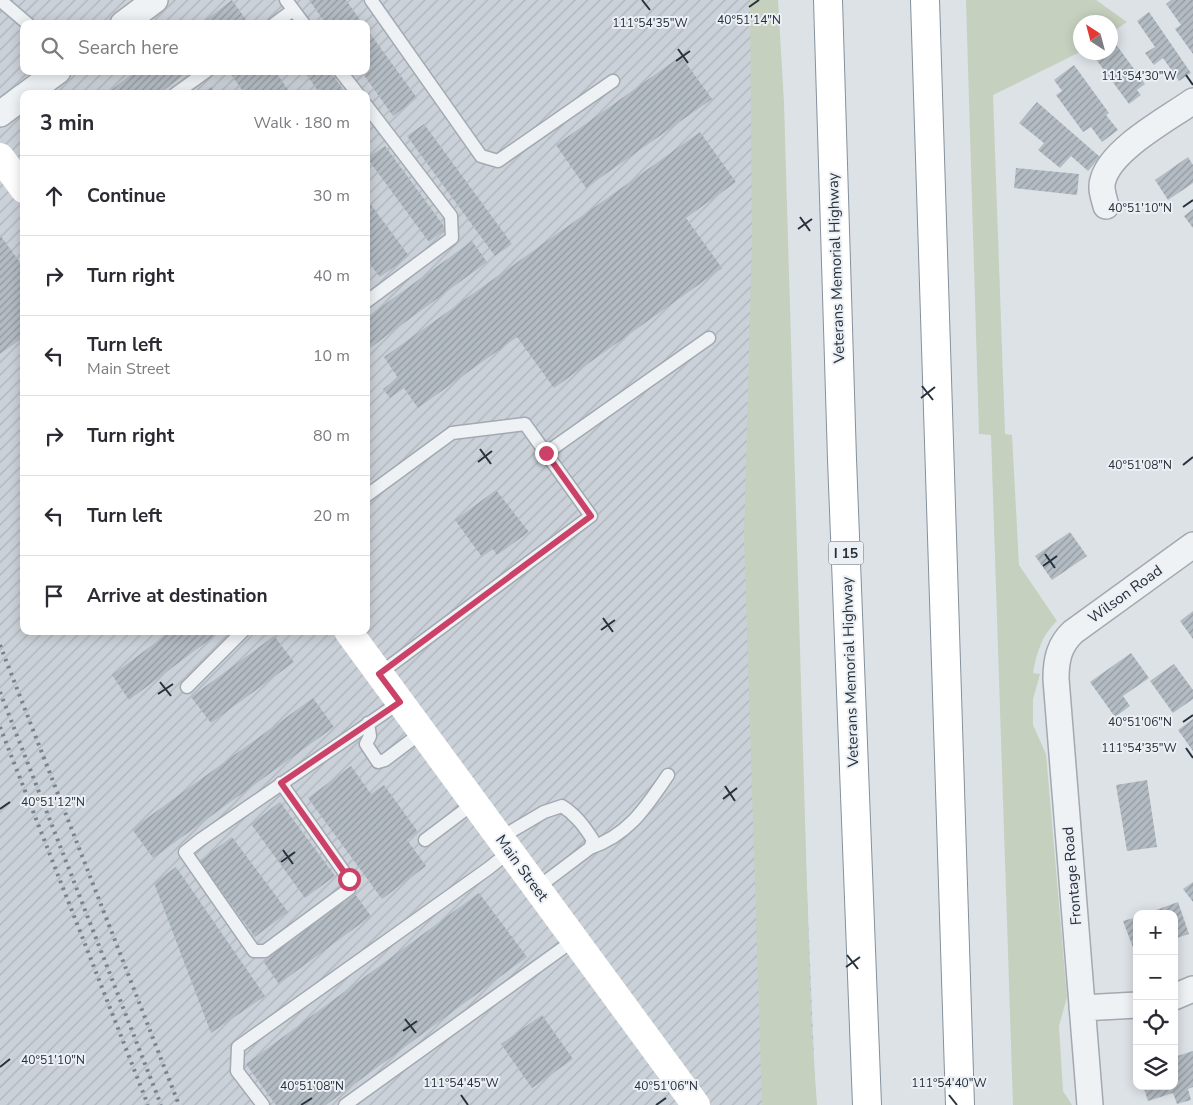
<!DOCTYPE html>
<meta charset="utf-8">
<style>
:root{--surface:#fff;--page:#f7f7f7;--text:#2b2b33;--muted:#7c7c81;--line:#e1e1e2}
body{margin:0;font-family:"Nunito Sans",sans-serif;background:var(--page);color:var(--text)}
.controls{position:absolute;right:15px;bottom:15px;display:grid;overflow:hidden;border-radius:10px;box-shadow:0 2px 12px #0003}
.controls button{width:45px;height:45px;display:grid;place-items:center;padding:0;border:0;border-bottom:1px solid var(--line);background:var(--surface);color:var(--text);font:25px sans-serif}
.compass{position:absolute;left:1073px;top:15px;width:45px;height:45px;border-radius:50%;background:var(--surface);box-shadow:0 2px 12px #0003;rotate:324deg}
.stop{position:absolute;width:15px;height:15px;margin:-11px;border:4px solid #cc4167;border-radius:50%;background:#fff}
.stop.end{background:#cc4167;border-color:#fff;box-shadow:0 1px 5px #0008}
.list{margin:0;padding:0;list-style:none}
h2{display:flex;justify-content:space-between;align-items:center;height:65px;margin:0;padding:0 20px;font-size:21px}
h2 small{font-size:16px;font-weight:400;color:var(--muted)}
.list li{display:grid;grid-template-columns:32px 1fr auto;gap:15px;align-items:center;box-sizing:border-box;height:80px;padding:0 20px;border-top:1px solid var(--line)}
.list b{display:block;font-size:19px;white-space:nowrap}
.list p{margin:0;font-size:16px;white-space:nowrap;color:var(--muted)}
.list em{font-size:16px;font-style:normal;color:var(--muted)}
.icon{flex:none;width:28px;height:28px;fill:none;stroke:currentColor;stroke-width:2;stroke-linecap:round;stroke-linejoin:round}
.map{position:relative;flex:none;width:1193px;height:1105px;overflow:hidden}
.search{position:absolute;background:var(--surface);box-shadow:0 2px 12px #0003;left:20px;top:20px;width:350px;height:55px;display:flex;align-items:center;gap:12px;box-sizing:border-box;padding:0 18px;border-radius:10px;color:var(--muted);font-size:19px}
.panel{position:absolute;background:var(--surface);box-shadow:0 2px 12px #0003;left:20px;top:90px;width:350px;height:545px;border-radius:10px}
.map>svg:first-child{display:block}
.industrial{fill:url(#industrial-furrows);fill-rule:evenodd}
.green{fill:#c5d0be}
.building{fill:url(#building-hatch)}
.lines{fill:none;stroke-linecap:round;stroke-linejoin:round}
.lane-casing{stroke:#a2a9b1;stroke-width:15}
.street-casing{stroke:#a2a9b1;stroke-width:28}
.highway-casing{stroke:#84919d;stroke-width:30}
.lane{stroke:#eff2f5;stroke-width:12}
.street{stroke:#eff2f5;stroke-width:25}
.secondary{stroke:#fff;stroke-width:28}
.highway{stroke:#fff;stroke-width:28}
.rail{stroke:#768390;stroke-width:4;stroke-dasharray:2.5 5;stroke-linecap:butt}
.route{stroke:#cc4167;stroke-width:6}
.ticks{fill:none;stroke:#26313d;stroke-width:2}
.labels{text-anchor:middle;stroke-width:4;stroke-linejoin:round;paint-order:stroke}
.shield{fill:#ecf0f4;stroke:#616a74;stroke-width:1}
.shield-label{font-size:14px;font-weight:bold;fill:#26313d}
.street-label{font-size:15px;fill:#26313d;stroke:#ecf0f4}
.ticks-label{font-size:12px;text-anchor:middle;fill:#26313d;stroke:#ecf0f4;stroke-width:4;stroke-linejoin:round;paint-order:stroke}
</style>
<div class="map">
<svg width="1193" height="1105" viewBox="0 0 1193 1105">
<defs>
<pattern id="industrial-furrows" width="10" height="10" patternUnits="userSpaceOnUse" patternTransform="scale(1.25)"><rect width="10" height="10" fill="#cbd1d8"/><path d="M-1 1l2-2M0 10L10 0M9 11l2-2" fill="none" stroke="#aeb4ba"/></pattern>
<pattern id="building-hatch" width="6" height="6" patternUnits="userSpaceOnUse" patternTransform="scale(1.25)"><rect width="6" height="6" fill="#b4bcc3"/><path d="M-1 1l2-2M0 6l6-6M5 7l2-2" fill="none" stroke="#9299a0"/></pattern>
</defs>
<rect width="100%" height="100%" fill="#dde2e7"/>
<path class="industrial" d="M0,0H770L816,1105H0ZM24,24H366V71H24ZM24,94H366V631H24Z"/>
<path class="green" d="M750,0H778L784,103L811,1024L817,1105H762L744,537L752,238Z
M966,0H1096L1127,22L1111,33L1110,22H1080V52L993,95L1005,434L1012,435L1019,565L1057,621C1041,636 1037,653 1033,673L1040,674L1033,699V725L1046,754L1067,997L1059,1026L1063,1091L1072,1105H1013L991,435L979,434Z"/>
<path class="building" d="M232,0L249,24H200Z
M309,0H346L363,24H326Z
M1171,0H1193V54L1175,29L1181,25L1166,4Z
M1149,12L1191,73L1179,81L1163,58L1154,65L1145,53L1155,47L1137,21Z
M366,28L417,98L393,116L361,71H366Z
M1115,43L1145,84L1137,90L1141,95L1129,104L1095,58L1102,52H1110V46Z
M681,56L712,99L586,188L556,145Z
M1074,65L1109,113L1106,115L1118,130L1102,142L1091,127L1083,132L1056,95L1062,91L1054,80Z
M136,71H189L159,94H106Z
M232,71H275L291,94H245L230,73Z
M304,71H330L346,94H320Z
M211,87L216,94H201Z
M1037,102L1100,157L1088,171L1071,156L1060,168L1038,150L1044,143L1019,123Z
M424,124L512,244L495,256L407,136Z
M700,132L736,182L686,218L722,268L554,388L517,337L418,408L404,388L390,398L383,389L398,378L384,357Z
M385,146L446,229L429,242L367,158Z
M1188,157L1193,165V183L1168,200L1155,180Z
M1016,168L1079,174L1077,195L1014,188Z
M366,198L409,256L380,277L366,259Z
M1193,209V228L1184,216Z
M0,235L24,268V337L0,354Z
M472,241L487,262L366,351V318Z
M496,490L529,532L497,555L493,549L482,557L455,520Z
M1070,532L1087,556L1052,580L1035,556Z
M1193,611V639L1180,621Z
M171,631H221L129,700L112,675Z
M274,636L294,662L211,723L191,697Z
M1131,653L1149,678L1123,696L1130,706L1115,717L1090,682Z
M1174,664L1193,690V699L1173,713L1150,681Z
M313,698L334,727L153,858L132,829Z
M1193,719V751L1178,730Z
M351,766L371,794L384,785L418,832L407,840L426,866L382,899L308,798Z
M1147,780L1157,847L1127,851L1116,785Z
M280,802L335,876L305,898L251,824Z
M232,837L288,912L255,937L199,861Z
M176,867L265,996L211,1033L154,883Z
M1193,882V902L1183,889Z
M479,893L527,957L326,1105H276L246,1064Z
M355,894L371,916L279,984L263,961Z
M1178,902L1189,934L1174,939V914H1145Z
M1137,917V953H1135L1123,921Z
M542,1015L573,1059L532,1088L501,1044Z
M1193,1051V1087L1188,1089L1191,1100L1177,1104L1173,1093L1148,1101L1143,1086H1174V1057Z"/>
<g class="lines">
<g class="lane-casing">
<path id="lane" d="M0,0L28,24
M286,0L304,24
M371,0L481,156L498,161L613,81
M274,24L293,10
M340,71L358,94
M175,94L207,71
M366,105L451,216L452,238L366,302
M546,453L709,338
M366,496L452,433L525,424L591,516L379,674
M187,687L243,631
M368,723L370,736L366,744L378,762L385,760L422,732
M281,783L349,879V889L265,951H254L185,852L200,840L400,702
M500,838L544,812L562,806C576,815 584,826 593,840L590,848L537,888
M425,840L474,803
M590,848C629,835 646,807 668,775
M263,1105L237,1071L238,1047L489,868L510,851
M345,1105L574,940"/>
</g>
<g class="street-casing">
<path id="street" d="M123,24L155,0
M27,94L58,71
M0,114L24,96
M1106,206C1104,198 1100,188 1103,180C1111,149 1168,119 1193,101
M1174,997L1193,989
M1082,1008L1137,1005
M1090,1105L1056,679C1056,660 1059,645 1073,632L1193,545"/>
</g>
<g class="highway-casing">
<path id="highway" d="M828,0L842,459L867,1105
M925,0L960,1105"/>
</g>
<use href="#lane" class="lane"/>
<use href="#street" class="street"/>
<path class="secondary" d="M0,157L24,189
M348,631L696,1105"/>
<use href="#highway" class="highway"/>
<path class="rail" d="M0,645L179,1105
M0,692L161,1105
M0,727L148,1105"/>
</g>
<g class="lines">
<path class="route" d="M349,879L281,783L400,702L379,674L591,516L546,453"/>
</g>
<path class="ticks" d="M642,0L650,10M749,7L759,0M678,49L688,63M676,61L690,51M1186,75L1193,85M1183,207L1193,200M800,217L810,231M798,229L812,219M922,386L933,400M921,398L935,387M480,449L491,464M478,462L492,451M1183,465L1193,457M1045,554L1055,568M1043,566L1057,556M603,618L613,632M601,630L615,620M160,682L171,696M158,694L173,684M1183,722L1193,715M1186,748L1193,758M725,786L735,801M723,799L737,788M0,809L10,802M283,850L293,864M281,862L295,852M847,955L858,969M846,967L860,957M405,1019L416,1033M403,1031L417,1021M0,1067L10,1059M461,1095L468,1105M949,1095L957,1105M301,1105L312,1098M656,1105L666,1098"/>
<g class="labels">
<rect class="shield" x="828.5" y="541.5" width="35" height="23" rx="4"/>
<g class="shield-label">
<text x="846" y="558">I 15</text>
</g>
<g class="street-label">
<text transform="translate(836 268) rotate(-92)" y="5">Veterans Memorial Highway</text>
<text transform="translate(1125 594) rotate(-36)" y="5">Wilson Road</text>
<text transform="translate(850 672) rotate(-92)" y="5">Veterans Memorial Highway</text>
<text transform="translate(522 868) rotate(54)" y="5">Main Street</text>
<text transform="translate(1072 876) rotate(-95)" y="5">Frontage Road</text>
</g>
</g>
<g class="ticks-label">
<text x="749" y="24">40°51'14"N</text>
<text x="650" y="27">111°54'35"W</text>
<text x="1139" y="80">111°54'30"W</text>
<text x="1140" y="212">40°51'10"N</text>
<text x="1140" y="469">40°51'08"N</text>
<text x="1140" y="726">40°51'06"N</text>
<text x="1139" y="752">111°54'35"W</text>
<text x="53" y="806">40°51'12"N</text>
<text x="53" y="1064">40°51'10"N</text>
<text x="461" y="1087">111°54'45"W</text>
<text x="949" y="1087">111°54'40"W</text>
<text x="312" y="1090">40°51'08"N</text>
<text x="666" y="1090">40°51'06"N</text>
</g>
</svg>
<div class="controls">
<button>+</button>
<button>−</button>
<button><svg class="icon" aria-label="locate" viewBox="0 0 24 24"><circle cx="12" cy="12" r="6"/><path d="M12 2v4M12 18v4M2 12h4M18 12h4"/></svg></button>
<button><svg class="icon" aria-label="layers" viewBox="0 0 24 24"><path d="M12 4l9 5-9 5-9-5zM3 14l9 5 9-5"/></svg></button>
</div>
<svg class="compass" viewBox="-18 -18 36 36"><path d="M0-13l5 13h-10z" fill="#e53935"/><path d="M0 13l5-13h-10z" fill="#7c7c81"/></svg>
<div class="stop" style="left:349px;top:879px"></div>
<div class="stop end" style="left:546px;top:453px"></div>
<div class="search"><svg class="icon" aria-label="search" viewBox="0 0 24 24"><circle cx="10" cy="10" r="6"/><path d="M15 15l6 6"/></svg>Search here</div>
<section class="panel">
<h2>3 min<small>Walk · 180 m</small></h2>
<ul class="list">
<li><svg class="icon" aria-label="ahead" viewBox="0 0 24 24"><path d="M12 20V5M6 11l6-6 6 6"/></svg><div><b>Continue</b></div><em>30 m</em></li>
<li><svg class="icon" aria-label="right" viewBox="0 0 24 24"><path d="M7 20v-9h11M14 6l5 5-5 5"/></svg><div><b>Turn right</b></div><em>40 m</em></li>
<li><svg class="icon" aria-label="left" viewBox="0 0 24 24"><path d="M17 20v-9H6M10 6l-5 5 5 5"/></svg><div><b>Turn left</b><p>Main Street</p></div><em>10 m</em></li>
<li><svg class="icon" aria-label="right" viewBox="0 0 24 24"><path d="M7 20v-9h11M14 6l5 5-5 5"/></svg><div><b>Turn right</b></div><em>80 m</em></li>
<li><svg class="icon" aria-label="left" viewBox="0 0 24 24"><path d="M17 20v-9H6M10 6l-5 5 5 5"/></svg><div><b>Turn left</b></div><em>20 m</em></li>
<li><svg class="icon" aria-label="arrive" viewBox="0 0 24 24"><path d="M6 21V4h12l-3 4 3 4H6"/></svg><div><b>Arrive at destination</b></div></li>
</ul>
</section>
</div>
